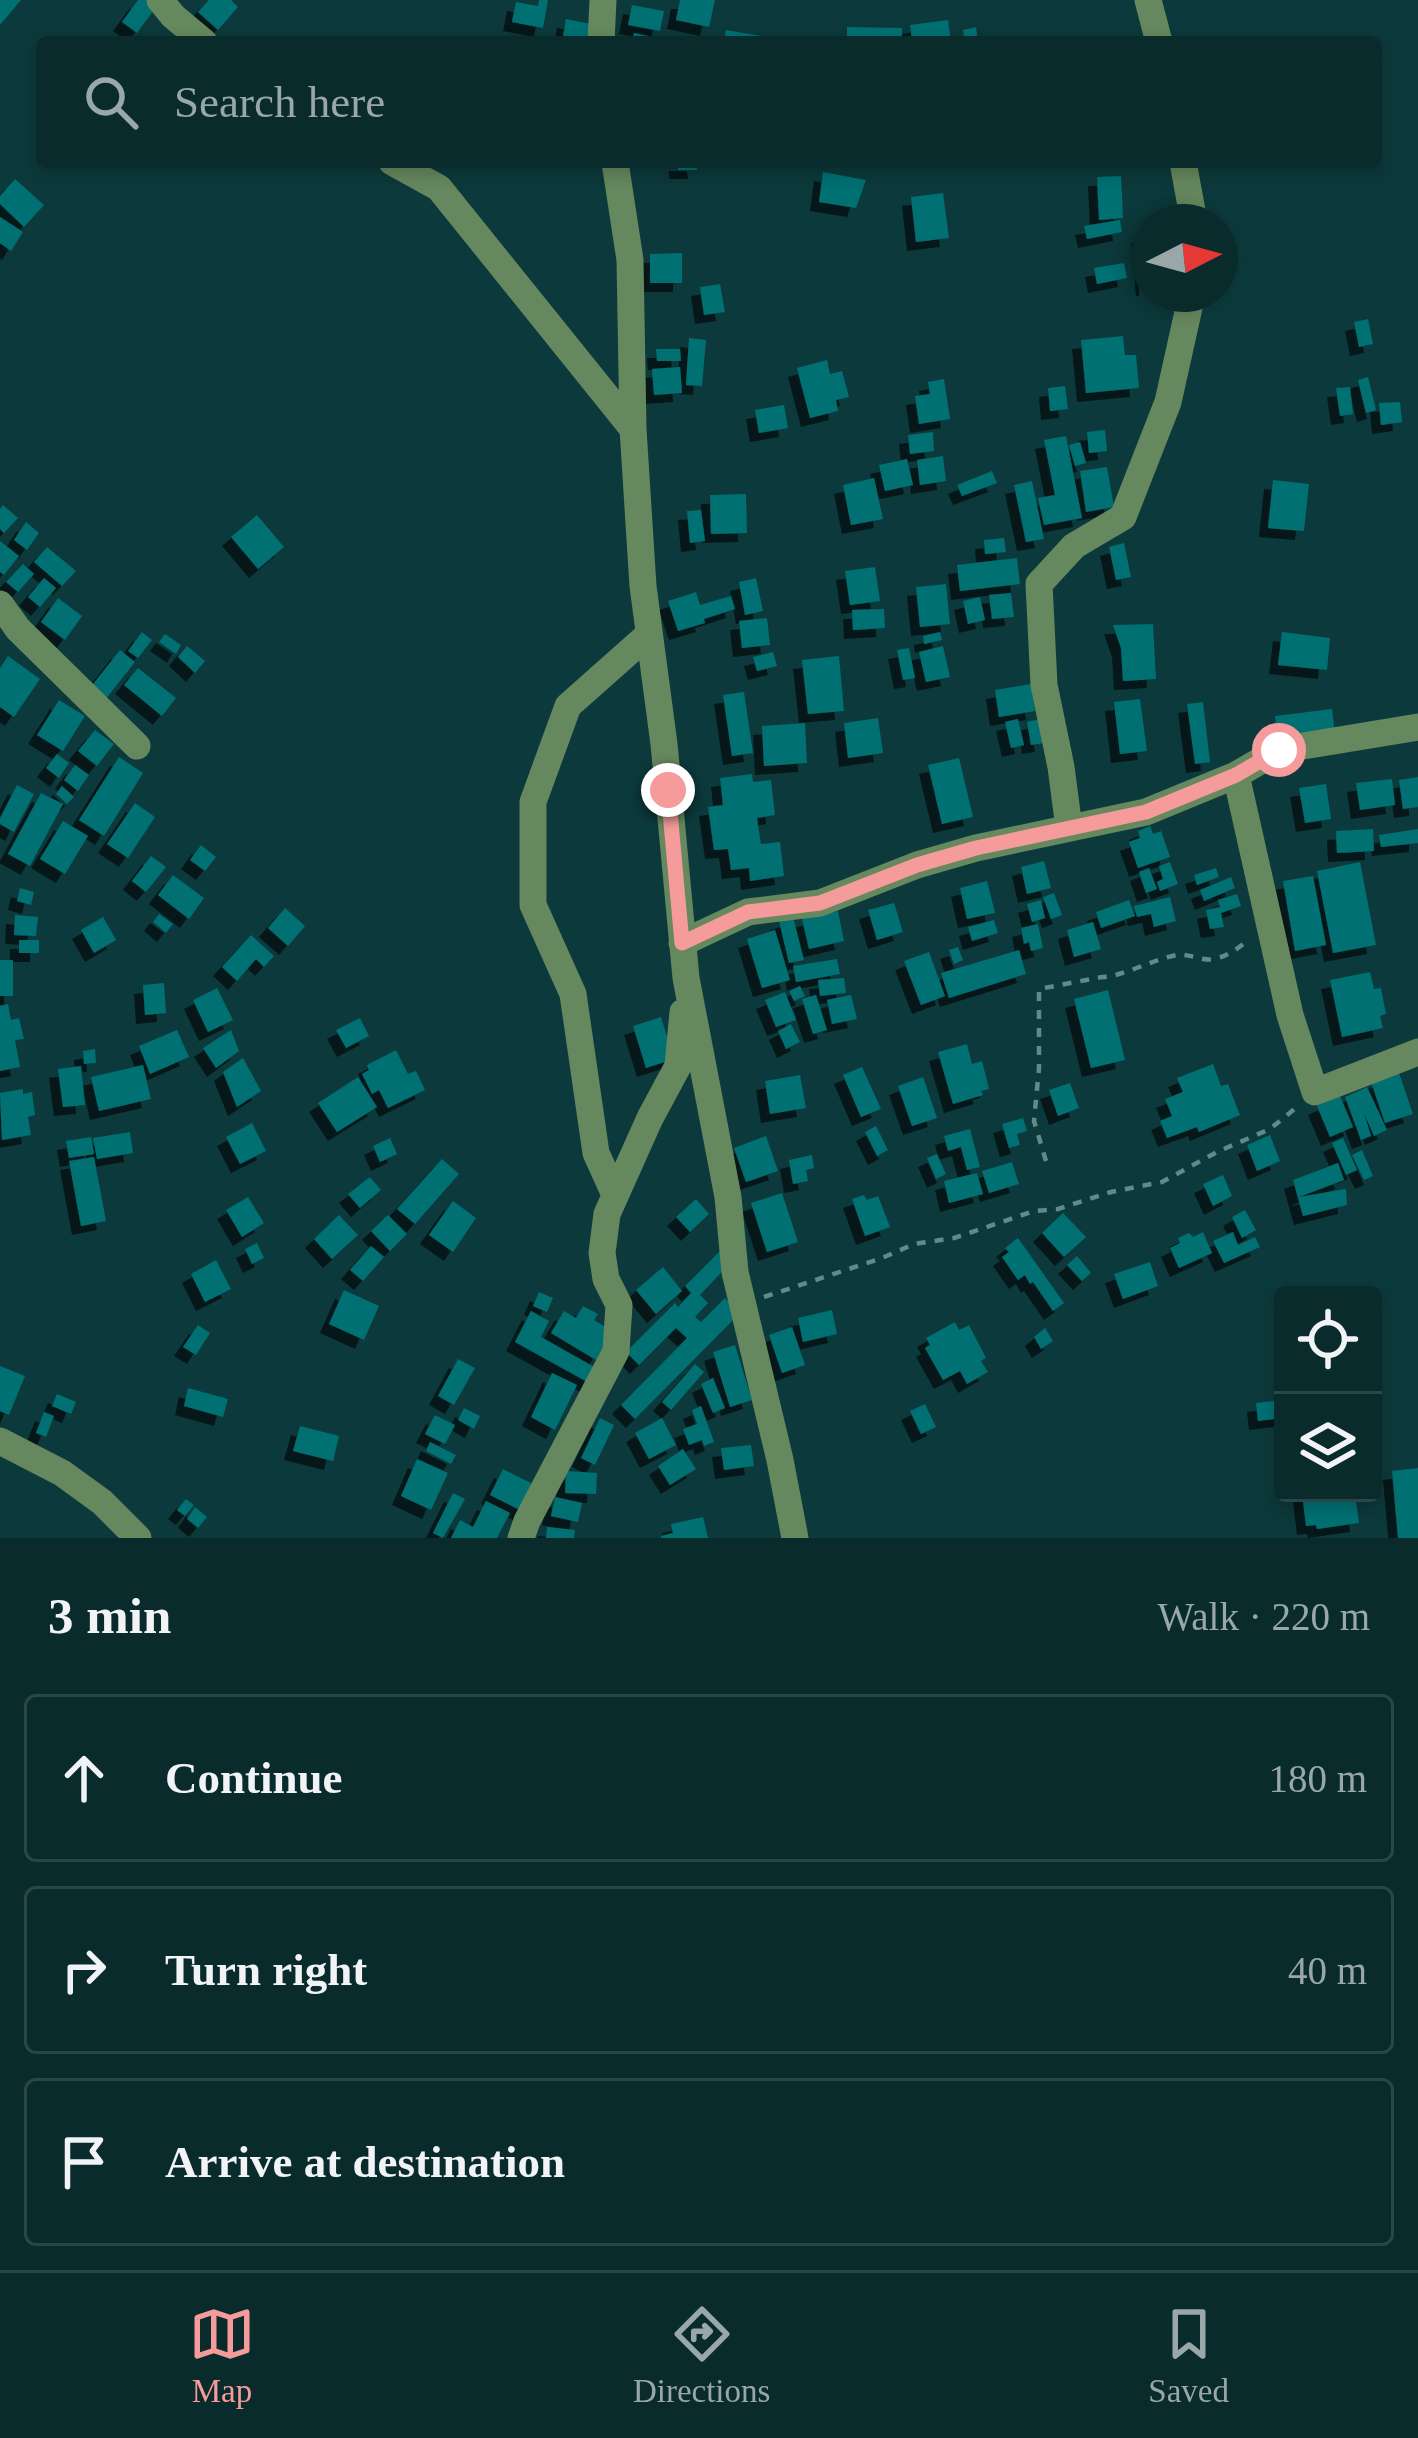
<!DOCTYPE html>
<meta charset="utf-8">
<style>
:root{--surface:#092b2c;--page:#173738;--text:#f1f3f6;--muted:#99a7a9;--line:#294748;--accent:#f59b9b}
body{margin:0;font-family:"Times New Roman",serif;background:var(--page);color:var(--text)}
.controls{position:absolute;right:36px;bottom:36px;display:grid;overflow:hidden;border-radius:12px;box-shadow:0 6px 18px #0003}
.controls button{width:108px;height:108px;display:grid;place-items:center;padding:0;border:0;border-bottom:3px solid var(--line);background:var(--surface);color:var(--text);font:60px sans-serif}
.compass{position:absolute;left:1130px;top:204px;width:108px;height:108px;border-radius:50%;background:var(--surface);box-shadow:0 6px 18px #0003;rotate:84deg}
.stop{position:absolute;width:36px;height:36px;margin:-27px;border:9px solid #f59b9b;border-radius:50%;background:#fff}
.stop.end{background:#f59b9b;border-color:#fff;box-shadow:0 3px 12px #0008}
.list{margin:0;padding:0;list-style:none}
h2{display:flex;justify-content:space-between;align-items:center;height:156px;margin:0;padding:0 48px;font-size:51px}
h2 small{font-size:39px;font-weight:400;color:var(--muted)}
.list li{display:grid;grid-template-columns:78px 1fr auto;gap:36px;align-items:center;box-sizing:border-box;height:168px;margin:0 24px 24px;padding:0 24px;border:3px solid var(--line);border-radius:12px}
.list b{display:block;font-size:45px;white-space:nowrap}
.list em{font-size:39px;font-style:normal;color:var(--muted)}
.icon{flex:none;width:66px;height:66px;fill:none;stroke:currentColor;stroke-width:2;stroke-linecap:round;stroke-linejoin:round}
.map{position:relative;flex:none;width:1418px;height:1538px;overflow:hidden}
.search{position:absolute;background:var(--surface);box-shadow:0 6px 18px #0003;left:36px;right:36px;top:36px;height:132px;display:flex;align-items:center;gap:30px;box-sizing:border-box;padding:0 42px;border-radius:12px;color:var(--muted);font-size:45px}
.sheet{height:732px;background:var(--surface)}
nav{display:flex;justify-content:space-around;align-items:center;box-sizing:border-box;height:168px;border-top:3px solid var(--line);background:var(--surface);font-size:33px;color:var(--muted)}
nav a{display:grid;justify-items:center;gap:6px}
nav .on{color:var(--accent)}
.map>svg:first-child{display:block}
.building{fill:#006f73;filter:url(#shadow)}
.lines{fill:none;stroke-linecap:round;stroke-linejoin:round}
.path{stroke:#608a8b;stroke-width:4.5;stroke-dasharray:9 9;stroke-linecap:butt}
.minor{stroke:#66885e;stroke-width:27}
.route{stroke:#f59b9b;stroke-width:15}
</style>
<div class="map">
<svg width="1418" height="1538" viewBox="0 0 1418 1538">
<defs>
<filter id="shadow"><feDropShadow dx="-9" dy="9" stdDeviation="0" flood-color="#0009"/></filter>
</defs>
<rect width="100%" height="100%" fill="#0c393b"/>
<path class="building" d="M0,0H21L0,25Z
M138,0H147L156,7L137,33L122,22Z
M209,0H231L238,7L218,30L198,12Z
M539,0H548L543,28L512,22L516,2L538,6Z
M680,0H715L709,27L676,20Z
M632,5L664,11L660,31L628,25Z
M566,19L591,24L588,42H562Z
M948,20L951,42H912L910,25Z
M847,27L902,28V42H847Z
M976,27L978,42H965L963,30Z
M726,30L767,37L766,42H724Z
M634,33L667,40L666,42H632Z
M678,162H696L697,170H678Z
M823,172L866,180L856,208L819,202Z
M1121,176L1123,218L1099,220L1097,177Z
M15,179L44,205L24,227L0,204V196Z
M943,193L949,238L916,242L911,197Z
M0,217L23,232L11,251L0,243Z
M1120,220L1122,232L1087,239L1084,226Z
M1148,233V287H1145L1140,234Z
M682,253V283H650V254Z
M1124,263L1127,278L1097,284L1094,268Z
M720,284L725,312L704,315L700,287Z
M1368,319L1373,344L1359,347L1354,322Z
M1123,336L1125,355H1136L1139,388L1086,393L1081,340Z
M689,338L706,340L702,386L686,385Z
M656,349H680L681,361H657Z
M827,360L830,374L842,371L849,397L836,400L838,411L810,418L797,368Z
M680,367L682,393L654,395L652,369Z
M1368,377L1376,410L1366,413L1358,380Z
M944,379L950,419L919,424L915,396L930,394L928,382Z
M1065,386L1068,409L1050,411L1048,388Z
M1350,387L1353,414L1340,416L1336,388Z
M1400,402L1402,422L1381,425L1379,403Z
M784,405L788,428L759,433L755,410Z
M1105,430L1107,451L1089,453L1087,432Z
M933,432L934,451L910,454L908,435Z
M1066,436L1082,518L1044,525L1038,498L1055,495L1044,440Z
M1080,442L1086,463L1075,466L1069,445Z
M943,456L946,481L920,485L917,460Z
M907,459L913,485L885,491L879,465Z
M1107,467L1114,507L1086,512L1080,471Z
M992,471L997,483L962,496L957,485Z
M874,478L883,519L851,525L843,485Z
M1273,480L1309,484L1304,531L1268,528Z
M1032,481L1044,539L1026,542L1014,485Z
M746,494L747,533L711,534L710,495Z
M3,505L18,518L4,533L0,529V509Z
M701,510L705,541L690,543L687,511Z
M257,515L284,547L258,569L231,537Z
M26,522L39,533L27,550L14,540Z
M1004,538L1006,552L985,554L984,540Z
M0,541L19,556L4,575L0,572Z
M1124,543L1131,577L1116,580L1109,547Z
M47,547L76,571L62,586L34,562Z
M1017,558L1020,584L960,591L957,565Z
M23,564L34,574L18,592L6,582Z
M875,567L880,601L850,605L845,571Z
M44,578L56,588L40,607L28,597Z
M756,578L763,611L745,615L739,582Z
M946,584L950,624L920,627L916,587Z
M696,592L700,605L731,596L735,609L704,619L705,623L678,631L668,601Z
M1011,593L1014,617L992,619L989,595Z
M980,597L985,620L968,624L963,601Z
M58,598L82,616L65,640L41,622Z
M884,609L885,628L853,630L852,610Z
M767,618L770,645L742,648L739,621Z
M1153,624L1156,679L1123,681L1121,648L1113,625Z
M142,632L152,640L138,658L128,651Z
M940,632L942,640L924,644L923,636Z
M1282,632L1330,638L1327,670L1278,665Z
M165,634L181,645L176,654L159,642Z
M187,646L205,661L195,673L178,657Z
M943,646L950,677L926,682L919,652Z
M909,648L915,678L903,680L897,650Z
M120,650L135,662L105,700L90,688Z
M773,652L777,666L757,671L753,657Z
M8,656L40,679L14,717L0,707V668Z
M839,656L844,711L808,714L802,660Z
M138,668L176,698L162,716L124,685Z
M1031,684L1035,711L999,717L995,690Z
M744,692L753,753L732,756L723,695Z
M1140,699L1147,751L1120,754L1114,702Z
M59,700L85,716L63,751L37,735Z
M1203,702L1210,762L1195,764L1187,704Z
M1332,709L1335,734L1278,742L1275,716Z
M878,718L883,753L848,758L844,723Z
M1018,719L1024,745L1011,748L1005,722Z
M1040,719L1044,743L1031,745L1027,722Z
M805,723L807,763L764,766L762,726Z
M95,730L114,744L97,766L78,751Z
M57,754L69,763L59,778L46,768Z
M119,757L143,773L104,836L79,820Z
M959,758L973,817L942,824L928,765Z
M75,765L89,775L78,791L64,780Z
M752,774L753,782L771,780L775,815L757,818L761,844L780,842L784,876L750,881L749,868L731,870L728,849L714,850L708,807L723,805L720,778Z
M1418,777V807L1403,809L1399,780Z
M1392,779L1395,805L1360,810L1356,783Z
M1326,784L1331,819L1305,823L1299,788Z
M17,785L34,794L14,832L0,824V818Z
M62,786L74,797L67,804L56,794Z
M41,793L63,804L30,866L8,854Z
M135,803L155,817L128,858L107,844Z
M63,821L88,836L65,874L40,859Z
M1150,826L1153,834L1161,831L1170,857L1138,868L1129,842L1140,838L1138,831Z
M1373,829L1374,851L1337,853L1336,831Z
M1418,829V843L1381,847L1379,835Z
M201,845L216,857L205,871L190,860Z
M151,856L166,867L146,892L132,881Z
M1044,861L1051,888L1027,894L1021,867Z
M1170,862L1178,884L1160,891L1157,882L1163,879L1159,866Z
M1360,862L1376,945L1333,953L1317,871Z
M1149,868L1157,889L1146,893L1139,872Z
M1216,868L1219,877L1197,885L1194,875Z
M173,875L204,898L189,919L158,895Z
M1313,876L1326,945L1295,951L1283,881Z
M1231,877L1235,888L1204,901L1200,890Z
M987,881L995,913L967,919L960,888Z
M20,888L34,892L31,905L17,901Z
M1054,893L1062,915L1051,919L1043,897Z
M1237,894L1241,906L1221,913L1224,927L1210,929L1206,910L1220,907L1218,900Z
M1170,897L1176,921L1154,927L1151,914L1137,917L1134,906Z
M1041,900L1045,918L1032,922L1027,904Z
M1129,900L1135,916L1101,928L1096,912Z
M894,903L903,932L877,940L868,910Z
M285,908L305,926L288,946L268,928Z
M838,911L844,941L809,949L802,919Z
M159,914L173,924L166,933L153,922Z
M15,915L38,917L36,936L14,935Z
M103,917L116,940L94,953L81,930Z
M793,917L804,960L789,963L779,921Z
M994,920L998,933L972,941L968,927Z
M1093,922L1101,949L1074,957L1067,930Z
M1038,924L1043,948L1031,951L1029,942L1024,944L1021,928Z
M775,930L790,980L762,988L747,939Z
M251,935L274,956L264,967L256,959L237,981L222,967Z
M19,940H39V953H19Z
M958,947L963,960L954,964L949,950Z
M1019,950L1026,974L949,998L941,973Z
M929,952L945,996L921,1005L904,961Z
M837,959L840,974L796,982L793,966Z
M0,960H13V996H0Z
M1370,972L1374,989L1381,988L1386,1014L1380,1016L1383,1028L1342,1037L1330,980Z
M844,978L846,993L820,996L818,980Z
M164,983L166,1013L145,1015L143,985Z
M800,986L805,996L794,1001L789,991Z
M217,988L233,1020L208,1032L193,1000Z
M1108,990L1125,1060L1091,1068L1074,999Z
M785,992L796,1020L776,1027L765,1000Z
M816,995L827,1030L813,1034L802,999Z
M851,995L857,1019L832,1024L827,1000Z
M8,1004L11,1020L19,1018L24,1039L15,1040L20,1067L0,1071V1006Z
M661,1017L674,1059L646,1068L633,1026Z
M360,1018L369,1036L346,1048L336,1030Z
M791,1024L800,1042L786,1049L778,1031Z
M177,1030L189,1057L150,1074L139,1046Z
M231,1030L239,1051L216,1068L203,1048Z
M967,1044L972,1064L982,1061L989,1089L981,1091L983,1095L953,1104L938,1052Z
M95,1049L96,1063L84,1064L83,1051Z
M396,1050L408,1074L416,1071L425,1090L388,1108L379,1090L372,1094L362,1074L369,1070L367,1065Z
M243,1058L261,1091L237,1107L223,1072Z
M1213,1064L1221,1086L1228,1084L1240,1115L1199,1132L1197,1127L1167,1138L1160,1121L1172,1116L1165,1099L1183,1092L1177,1078Z
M143,1065L151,1099L99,1111L91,1077Z
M81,1066L85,1105L63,1107L58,1069Z
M862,1067L881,1109L861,1117L843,1075Z
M1399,1073L1413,1114L1385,1123L1371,1082Z
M800,1075L806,1108L770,1114L765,1081Z
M358,1077L377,1107L337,1132L318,1103Z
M923,1077L937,1118L912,1126L898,1086Z
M1070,1083L1079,1108L1058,1116L1049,1090Z
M1367,1087L1387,1130L1374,1136L1364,1113L1371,1136L1361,1140L1345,1097Z
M23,1089V1094L32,1092L35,1115L28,1117L31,1135L2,1140L0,1093Z
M1340,1096L1353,1127L1330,1137L1317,1106Z
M1023,1118L1027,1131L1017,1134L1020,1145L1009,1148L1002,1124Z
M252,1123L266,1151L240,1164L226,1137Z
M876,1126L888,1150L877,1156L865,1132Z
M970,1129L980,1167L967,1170L961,1147L948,1151L944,1136Z
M130,1132L133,1153L97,1159L93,1138Z
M1270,1135L1280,1161L1257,1171L1247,1145Z
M766,1136L778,1171L746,1182L734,1148Z
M91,1137L94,1154L69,1158L66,1141Z
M390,1138L397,1154L380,1162L373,1146Z
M1343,1138L1357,1170L1346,1175L1332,1143Z
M1362,1150L1373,1176L1364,1180L1352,1155Z
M937,1154L946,1174L936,1179L927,1158Z
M812,1155L814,1168L806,1170L808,1181L793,1184L789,1160Z
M94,1157L106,1221L81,1226L69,1161Z
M442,1159L459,1174L415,1224L397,1209Z
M1012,1162L1019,1184L989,1193L982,1171Z
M1338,1163L1344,1180L1299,1197L1346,1189L1347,1205L1303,1216L1293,1180Z
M977,1173L983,1194L949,1203L944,1181Z
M1223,1175L1232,1196L1213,1206L1203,1184Z
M370,1177L381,1190L360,1208L348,1194Z
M782,1193L798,1242L767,1252L751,1203Z
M864,1195L867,1200L878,1196L890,1227L865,1236L852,1199Z
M248,1197L264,1223L242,1237L226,1210Z
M696,1199L709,1214L690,1232L676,1217Z
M453,1201L476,1218L453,1252L429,1235Z
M1245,1210L1256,1230L1242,1238L1232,1217Z
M1063,1213L1086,1237L1064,1257L1042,1233Z
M339,1215L358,1235L332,1259L314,1239Z
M388,1215L407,1234L390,1251L371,1231Z
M1203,1232L1212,1253L1179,1268L1170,1248L1180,1243L1178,1238L1189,1233L1193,1237Z
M1233,1232L1238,1245L1255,1237L1260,1247L1224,1263L1213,1241Z
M1018,1238L1064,1303L1053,1311L1033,1282L1030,1284L1025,1275L1018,1280L1002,1257L1009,1252L1005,1248Z
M257,1243L264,1258L252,1264L245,1249Z
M371,1246L384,1257L363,1281L350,1270Z
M722,1249L733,1260L700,1295L708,1303L695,1317L701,1322L725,1298L740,1313L635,1419L621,1405L687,1338L676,1328L639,1365L626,1352L675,1303L678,1307L691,1293L685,1286Z
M1077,1256L1091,1273L1082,1281L1067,1265Z
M216,1260L231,1289L205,1302L191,1274Z
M1150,1262L1158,1286L1123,1299L1114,1274Z
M663,1267L682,1291L656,1314L636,1290Z
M344,1290L379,1306L364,1340L329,1324Z
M539,1292L553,1298L547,1312L533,1306Z
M583,1306L598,1314L594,1320L612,1331L596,1360L551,1333L564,1311L576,1318Z
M832,1310L837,1334L803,1342L798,1318Z
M531,1311L549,1321L541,1337L596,1368L589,1383L515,1342Z
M955,1322L959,1330L969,1325L986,1358L981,1361L988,1372L967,1384L960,1371L943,1380L925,1348L930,1345L926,1338Z
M198,1325L210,1333L196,1355L183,1347Z
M792,1327L805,1365L782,1373L769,1335Z
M1045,1328L1053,1341L1041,1349L1034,1337Z
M735,1345L752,1400L730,1407L713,1352Z
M458,1359L475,1368L454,1405L438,1396Z
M695,1364L704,1372L671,1410L662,1402Z
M0,1366L25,1376L9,1415L0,1411Z
M552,1373L577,1385L555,1430L531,1417Z
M713,1378L725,1408L713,1413L701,1384Z
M188,1388L228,1399L223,1417L184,1406Z
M57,1394L76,1402L71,1414L52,1406Z
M1283,1400V1418L1258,1421L1256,1403Z
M925,1404L936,1427L921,1434L910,1411Z
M701,1406L714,1442L704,1446L702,1440L689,1445L683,1429L697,1424L692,1410Z
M464,1408L480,1416L474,1429L458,1420Z
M44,1412L54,1416L46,1437L36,1433Z
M435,1415L455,1425L445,1444L425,1434Z
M600,1418L614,1425L595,1465L581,1458Z
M662,1418L676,1445L649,1459L635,1433Z
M300,1426L339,1436L333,1461L293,1451Z
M430,1442L456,1455L451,1464L426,1451Z
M751,1445L754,1466L724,1470L721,1448Z
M683,1449L696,1469L670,1485L658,1466Z
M417,1459L448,1473L431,1510L401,1496Z
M1418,1468V1538H1398L1392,1471Z
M503,1469L535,1485L522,1511L490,1495Z
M566,1471L597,1473L596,1494L565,1493Z
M453,1493L465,1499L443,1538L433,1533Z
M1302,1493H1355L1359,1523L1317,1529L1316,1525L1306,1526Z
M555,1497L582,1503L578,1522L551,1516Z
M186,1499L194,1505L185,1516L177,1510Z
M486,1501L510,1513L497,1538H451L460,1520L473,1527Z
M195,1507L207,1517L198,1528L187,1519Z
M703,1517L708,1538H661V1536L673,1533L671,1524Z
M547,1527L575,1530L574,1538H546Z"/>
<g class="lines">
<path class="path" d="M1046,1161L1034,1121L1039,1068V989L1102,977C1122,977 1153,959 1177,955C1190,953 1202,962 1215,959C1230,955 1238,948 1250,939
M764,1297L882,1258L914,1244L954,1238L1034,1211L1058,1209L1111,1192L1162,1182L1217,1152L1270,1129L1297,1107"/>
<path class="minor" d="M160,0L173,16L204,42
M1148,0L1159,42
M601,42L603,0
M392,162L439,188L633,429
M615,162L630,260L633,429L643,586L664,744L686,978L728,1197L735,1272L780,1460L795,1538
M1183,162L1194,222
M0,604L18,629L137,746
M1236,775L1279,750L1418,727
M1069,828L1061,767L1044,685L1039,584L1074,546L1123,517L1168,402L1192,294
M682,943L748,912L820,903L917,865L976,848L1146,812L1236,775L1290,1015L1315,1092L1418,1052
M615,1195L596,1153L573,994L533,905V802L568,706L648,635
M0,1441L62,1473L102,1502L138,1538
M521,1538L527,1521L616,1351L619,1305L606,1279L602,1253L607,1214L650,1118L678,1066L683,1012"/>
</g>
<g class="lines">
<path class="route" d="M668,790L682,943L748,912L820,903L917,865L976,848L1146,812L1236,775L1279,750"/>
</g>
</svg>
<div class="controls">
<button><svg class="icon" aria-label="locate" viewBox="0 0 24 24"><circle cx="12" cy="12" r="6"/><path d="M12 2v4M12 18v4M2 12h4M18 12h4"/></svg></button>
<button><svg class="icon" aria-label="layers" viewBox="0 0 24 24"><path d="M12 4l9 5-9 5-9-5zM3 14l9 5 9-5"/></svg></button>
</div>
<svg class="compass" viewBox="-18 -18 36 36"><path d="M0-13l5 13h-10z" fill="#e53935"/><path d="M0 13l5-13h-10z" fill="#99a7a9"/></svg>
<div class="stop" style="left:1279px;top:750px"></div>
<div class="stop end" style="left:668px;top:790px"></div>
<div class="search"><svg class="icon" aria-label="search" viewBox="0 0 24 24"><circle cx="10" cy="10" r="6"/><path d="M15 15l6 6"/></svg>Search here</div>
</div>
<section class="sheet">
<h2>3 min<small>Walk · 220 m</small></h2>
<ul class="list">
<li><svg class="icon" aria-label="ahead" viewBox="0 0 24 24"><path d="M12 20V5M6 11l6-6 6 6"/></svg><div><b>Continue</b></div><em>180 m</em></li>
<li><svg class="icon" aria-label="right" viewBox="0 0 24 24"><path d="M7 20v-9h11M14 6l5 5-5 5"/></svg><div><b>Turn right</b></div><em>40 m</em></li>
<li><svg class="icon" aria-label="arrive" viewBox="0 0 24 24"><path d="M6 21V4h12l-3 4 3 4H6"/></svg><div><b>Arrive at destination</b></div></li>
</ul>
</section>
<nav>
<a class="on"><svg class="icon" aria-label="map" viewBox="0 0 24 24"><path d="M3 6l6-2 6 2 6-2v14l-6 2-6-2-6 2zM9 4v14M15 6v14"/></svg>Map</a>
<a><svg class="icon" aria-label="directions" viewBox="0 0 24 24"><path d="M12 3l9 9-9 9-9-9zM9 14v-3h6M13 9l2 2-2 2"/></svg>Directions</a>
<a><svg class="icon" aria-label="saved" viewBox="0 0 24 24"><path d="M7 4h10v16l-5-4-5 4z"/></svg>Saved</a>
</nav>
